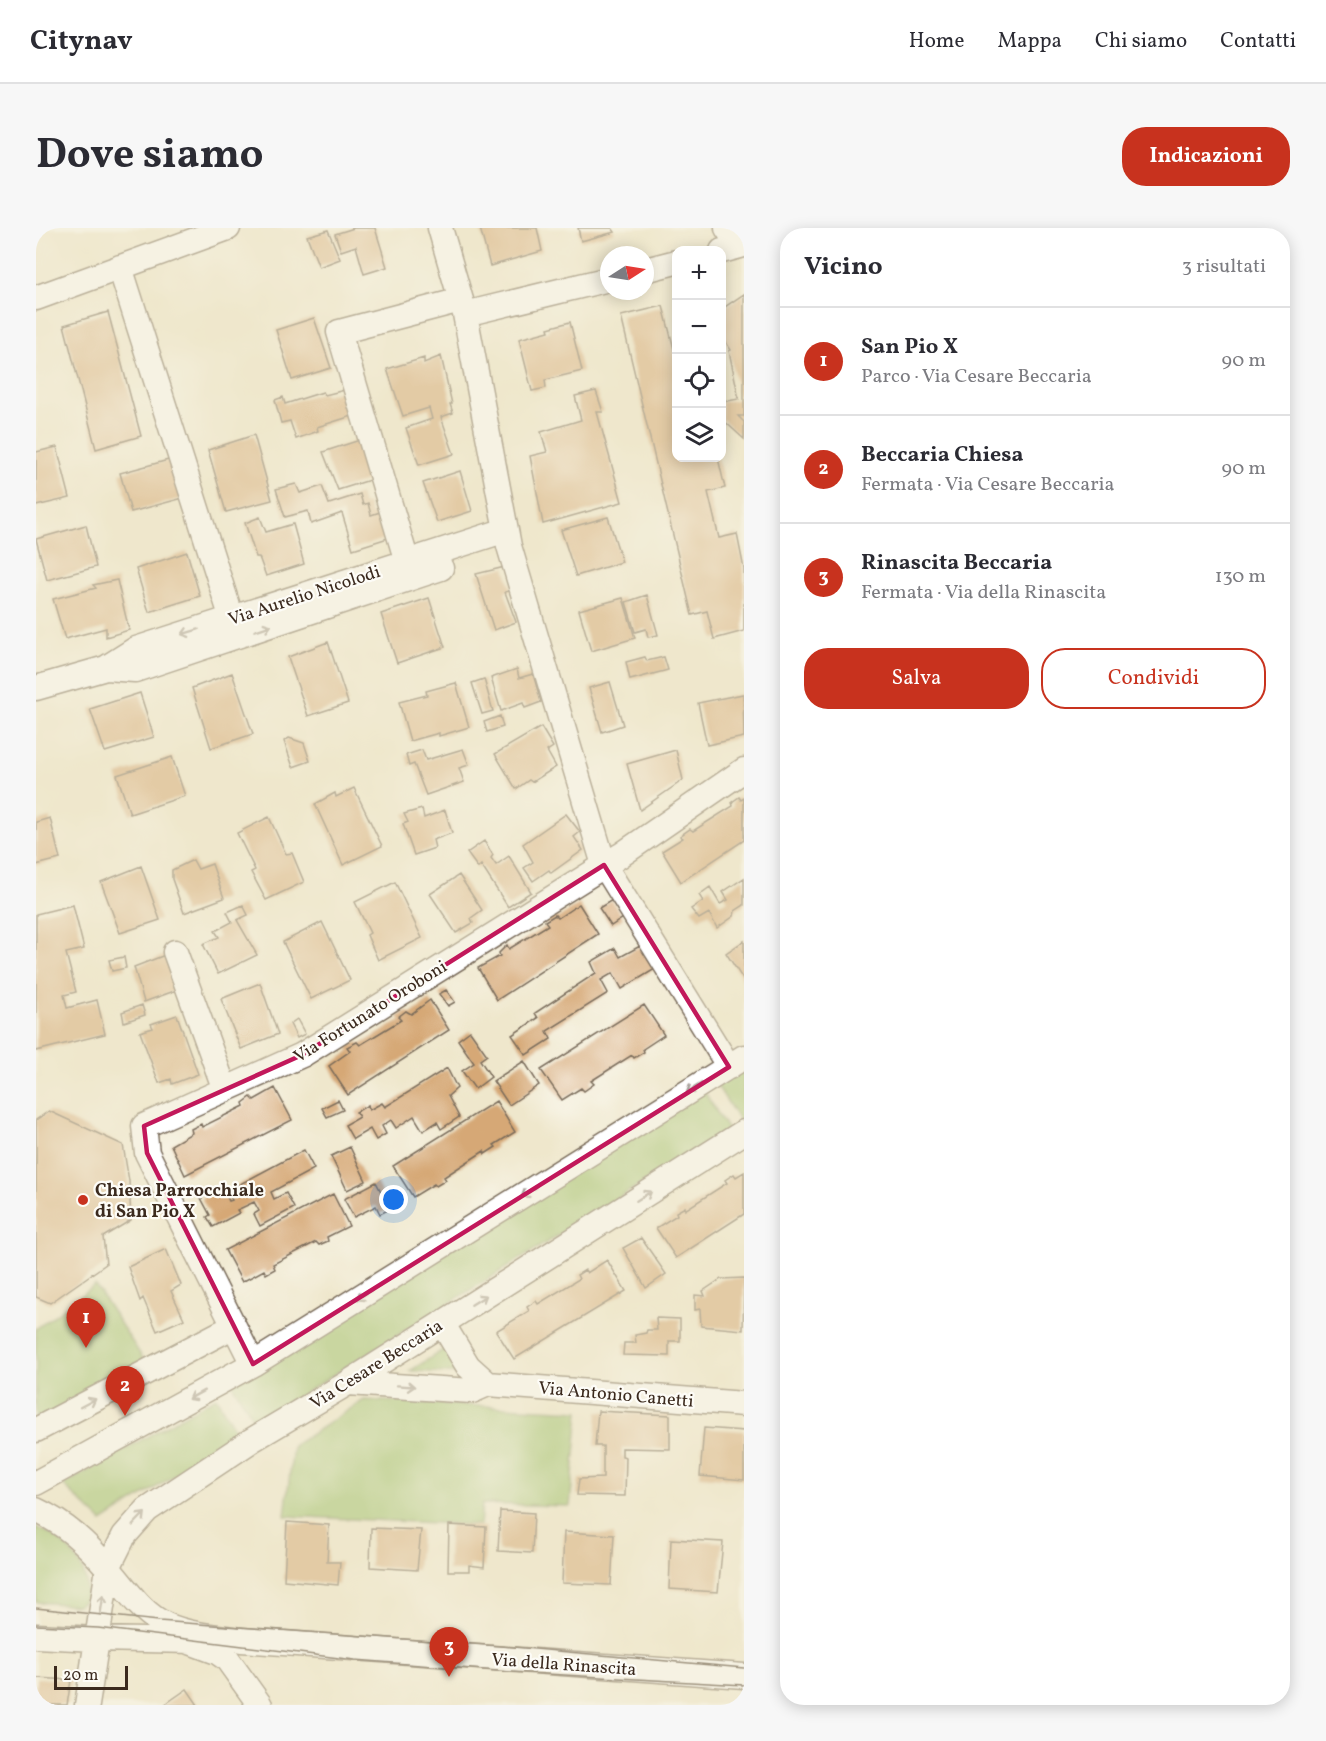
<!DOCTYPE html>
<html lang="it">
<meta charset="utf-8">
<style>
:root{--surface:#fff;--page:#f7f7f7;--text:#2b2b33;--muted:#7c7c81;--line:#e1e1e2;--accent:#c8321e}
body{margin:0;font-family:Vollkorn,serif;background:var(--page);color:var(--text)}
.controls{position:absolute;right:18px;top:18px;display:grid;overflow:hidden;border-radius:12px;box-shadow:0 3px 15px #0003}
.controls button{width:54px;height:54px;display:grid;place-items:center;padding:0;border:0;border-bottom:2px solid var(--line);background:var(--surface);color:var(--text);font:30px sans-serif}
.compass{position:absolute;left:564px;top:18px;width:54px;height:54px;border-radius:50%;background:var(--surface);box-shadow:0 3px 15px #0003;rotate:78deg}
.scale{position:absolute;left:18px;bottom:15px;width:74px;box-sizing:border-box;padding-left:6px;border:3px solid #3b2a1e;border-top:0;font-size:16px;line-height:21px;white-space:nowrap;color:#3b2a1e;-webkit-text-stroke:4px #fdfcf7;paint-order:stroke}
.you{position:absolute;left:358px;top:972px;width:21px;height:21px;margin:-15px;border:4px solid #fff;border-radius:50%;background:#1a73e8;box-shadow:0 0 0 9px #1a73e833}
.badge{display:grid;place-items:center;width:39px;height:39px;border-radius:50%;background:var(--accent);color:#fff;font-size:20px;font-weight:700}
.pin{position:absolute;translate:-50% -50px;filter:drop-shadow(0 2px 3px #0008)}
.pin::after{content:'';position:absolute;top:32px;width:21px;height:18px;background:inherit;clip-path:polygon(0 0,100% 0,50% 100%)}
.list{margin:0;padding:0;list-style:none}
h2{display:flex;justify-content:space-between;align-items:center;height:78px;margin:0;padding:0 24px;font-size:26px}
h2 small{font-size:20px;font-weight:400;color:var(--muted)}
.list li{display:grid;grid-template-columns:39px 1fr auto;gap:18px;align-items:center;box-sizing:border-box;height:108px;padding:0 24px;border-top:2px solid var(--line)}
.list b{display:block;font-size:22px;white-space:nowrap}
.list p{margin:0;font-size:20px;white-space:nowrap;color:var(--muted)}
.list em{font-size:20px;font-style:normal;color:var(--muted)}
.actions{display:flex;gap:12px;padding:18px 24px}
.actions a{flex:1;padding:14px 0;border:2px solid var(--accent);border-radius:24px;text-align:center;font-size:21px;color:var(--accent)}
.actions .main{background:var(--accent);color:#fff}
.icon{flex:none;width:33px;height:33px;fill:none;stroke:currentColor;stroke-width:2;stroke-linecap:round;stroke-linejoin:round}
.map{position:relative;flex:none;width:708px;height:1477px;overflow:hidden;border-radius:24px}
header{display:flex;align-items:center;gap:36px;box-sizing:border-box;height:84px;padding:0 30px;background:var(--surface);border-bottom:2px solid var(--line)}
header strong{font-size:28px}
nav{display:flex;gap:33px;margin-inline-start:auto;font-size:21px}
.intro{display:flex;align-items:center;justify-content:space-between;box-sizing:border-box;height:144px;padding:0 36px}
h1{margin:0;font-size:42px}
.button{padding:15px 27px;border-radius:24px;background:var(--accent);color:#fff;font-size:21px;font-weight:700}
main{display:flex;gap:36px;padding:0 36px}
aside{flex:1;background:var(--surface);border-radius:24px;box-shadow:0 3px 15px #0003}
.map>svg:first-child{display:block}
.green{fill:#9bc16b;stroke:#6b7644;stroke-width:1.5}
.building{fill:#d6a876}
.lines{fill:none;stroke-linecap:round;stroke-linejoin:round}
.minor-casing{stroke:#7a6c5b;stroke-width:27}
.minor{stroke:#fff;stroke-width:24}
.tram{stroke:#3b2a1e;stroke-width:1.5}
.oneway{stroke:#a79f9a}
.marked{fill:none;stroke:#c2185b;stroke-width:4.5;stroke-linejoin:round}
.poi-dot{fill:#c8321e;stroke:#fdfcf7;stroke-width:2}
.labels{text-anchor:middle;stroke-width:4.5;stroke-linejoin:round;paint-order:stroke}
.street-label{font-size:18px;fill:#3b2a1e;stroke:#fdfcf7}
.poi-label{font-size:18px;font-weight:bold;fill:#3b2a1e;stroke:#fdfcf7;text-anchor:start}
</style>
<header>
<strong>Citynav</strong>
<nav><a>Home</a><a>Mappa</a><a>Chi siamo</a><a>Contatti</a></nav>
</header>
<div class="intro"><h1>Dove siamo</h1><a class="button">Indicazioni</a></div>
<main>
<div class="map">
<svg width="708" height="1477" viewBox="0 0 708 1477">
<rect width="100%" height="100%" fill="#fdfcf7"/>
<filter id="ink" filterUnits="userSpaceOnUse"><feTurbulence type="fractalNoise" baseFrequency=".0167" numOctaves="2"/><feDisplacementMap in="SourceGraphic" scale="12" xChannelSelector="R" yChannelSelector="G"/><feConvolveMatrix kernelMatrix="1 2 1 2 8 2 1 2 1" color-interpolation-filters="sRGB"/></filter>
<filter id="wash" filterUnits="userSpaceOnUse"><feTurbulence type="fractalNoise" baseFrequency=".008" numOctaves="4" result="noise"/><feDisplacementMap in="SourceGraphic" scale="24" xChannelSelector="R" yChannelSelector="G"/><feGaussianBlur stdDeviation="1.35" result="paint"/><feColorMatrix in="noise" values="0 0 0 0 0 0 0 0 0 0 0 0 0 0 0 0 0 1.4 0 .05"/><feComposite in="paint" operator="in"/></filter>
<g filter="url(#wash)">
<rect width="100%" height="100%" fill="#efe7cc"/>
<path class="green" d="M708,838V896L706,897L680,856Z
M668,863L692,902L220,1195L196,1156Z
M59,1057L112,1138L0,1193V1101Z
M410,1120L427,1146L374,1143Z
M180,1169L202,1207L66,1294L27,1257Z
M328,1172L543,1183L534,1278L446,1276L444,1297L249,1288L257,1218Z
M0,1299C28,1310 59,1342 48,1373L42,1377L0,1374Z"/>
<g id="blocks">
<path class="building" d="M318,0H339L351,39L328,46L320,18L305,23L299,6Z
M444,0H501L506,23L454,38Z
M542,0H576L579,4L545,13Z
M292,2L304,31L283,39L271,8Z
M708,66V188H702L708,194V211L686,191V174L703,171L693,123L695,122L686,108V81Z
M627,78L640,129V230H682L689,260L672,264L683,310L701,306L708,341V403L678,411L671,383L656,387L585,88Z
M72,84L105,208L60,221L28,97Z
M278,90L295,140L256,152L240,102Z
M534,94L546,143L509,152L510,160L496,163L483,111L513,103L512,100Z
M405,128L416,176H414L417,185L405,189L418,226L383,237L370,200L396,191L393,180L367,188L351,141L388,130V135Z
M309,162L316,188L281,199L282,203L260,211L254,193L245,195L239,172L247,169L249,176L287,164L289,167Z
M560,163L567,184H561L586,274L507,296L494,228L511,224L505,204L545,192L539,168Z
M218,207L236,272L190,284L172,222Z
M327,211L337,251L302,262L287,224Z
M21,219L34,270L0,278V224Z
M140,230L151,269L95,284L84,245Z
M424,243L436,283L401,294L387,255Z
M260,256L264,265L286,258L293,276L324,266L327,277L332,275L335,287L344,284L352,310L317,321L306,285L275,296L272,283L249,289L240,261Z
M224,289L230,304L257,296L268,336L230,348L223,329H220L209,295Z
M572,289L586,334L540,348L525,302Z
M50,297L60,339L11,352L0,311Z
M151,324L164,368L113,384L100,341Z
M469,339L476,362L469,364L480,394L458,402L440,346Z
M81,352L93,402L70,409V400L29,411L17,371L60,360L57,357Z
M611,367L622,407L612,409L610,401L599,404L590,374Z
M393,370L409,419L361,435L345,386Z
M587,370L599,410L555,423L543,382Z
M292,414L312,475L272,488L252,429Z
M609,429L611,433L628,429L632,442L594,452L590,434Z
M481,441L483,450L497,446L505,474L489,480L487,475L465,483L455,450Z
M196,445L217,506L175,520L156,460Z
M448,451L457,483L446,486L436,455Z
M574,454L587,497L566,504L553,460Z
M420,455L433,499L403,508V505L374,513L363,474L391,467L390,463Z
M104,465L118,509L69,524L54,481Z
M707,466L708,509L671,517L662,475Z
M464,488L467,499L451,504L448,494Z
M505,499L517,519L511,523L520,539L496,554L493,552L480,561L459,526Z
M253,510L268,515L274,533L257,539L248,513Z
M427,521L433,537L423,540L428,554L390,567L378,536L373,538L370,527L386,522L390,532Z
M640,522L647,552L604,582L591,536Z
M136,529L149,568L94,586L81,547Z
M318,560L346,618L307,637L279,576L299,565L300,569Z
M703,569L705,572L708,570V612L645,654L626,623L647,610L644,608L654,601L657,603L697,578L696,574Z
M386,581L388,590L409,582L416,605L397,612L399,620L378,627L367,596L372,594L368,586Z
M530,586L544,604L538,609L547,622L515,645L513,642L497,653L488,640L497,634L487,616Z
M233,589L250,626L256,625L268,654L230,672L215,644L219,642L201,605Z
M14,590L24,631L0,637V594Z
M448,613L457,627L455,630L460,637L473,628L495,664L472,679L445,637L442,640L431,625Z
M157,632L162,641L176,636L188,670L148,685L136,651V642Z
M105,638L124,692L84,705L65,654Z
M423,647L446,682L435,690L437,695L420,705L394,666Z
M708,650V677L699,683L698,688L681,700L673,685L663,691L655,681L667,673L663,667L674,659L684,676L692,672L687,664Z
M359,654L386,710L342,732L331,707L334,705L319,674Z
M576,672L587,690L575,698L563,680Z
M543,676L562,706L461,772L442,740L464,728L463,725L471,717L473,721L512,697L509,693L519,687L522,690Z
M37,677L48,721L30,725L40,764L28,767L31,780L61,772L69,806L0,823V686Z
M207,677L212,687L201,692L221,727L182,746L167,716L183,709L179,703L196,694L191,684Z
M286,694L314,752L275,771L247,714Z
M708,713V753L690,725Z
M604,718L619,741L586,761L577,745L565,752L572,765L511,803L515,811L490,827L476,807L502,790L499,785L560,745L555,734L579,720L584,729Z
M129,727L141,762L108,774L98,739Z
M88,729L90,740L76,743L73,732Z
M224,755L242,806L205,821L185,771Z
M410,762L419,774L412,778L403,766Z
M394,772L413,802L312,867L293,838L314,823L311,819L321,814L324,817L365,792L362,789L370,783L375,786Z
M106,777L109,787L88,794L86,784Z
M608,777L628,807L607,821L608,824L598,830L596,827L555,853L558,856L548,863L545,860L526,872L505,842Z
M141,787L162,846L136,856L135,851L123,855L104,804L117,800L115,796Z
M261,791L269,806L261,810L254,796Z
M434,803L451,827L444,832L455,849L439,861L426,843L438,835L422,812Z
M488,833L503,857L473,877L457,853Z
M411,840L421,860L412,868L423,889L405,901L401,894L387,903L378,888L360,900L355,892L346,898L350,906L340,912L334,901L317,911L309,897L323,889L320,884L332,877L333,882L346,875L349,879Z
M239,860L256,892L149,947L135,917L156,905L155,901L165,896L166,899L208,878L207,875L215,869L218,872Z
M302,872L307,882L291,889L286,880Z
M460,873L479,904L458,917L460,919L449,926L448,923L408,949L410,952L400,958L398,956L377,969L357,938Z
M13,883L87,917L93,953L95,992L67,1009L70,1036L14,1075L0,1069V892Z
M314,919L330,953L311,962L295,928Z
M268,922L278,941L235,964L238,971L250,965L258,980L224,998L218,986L223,983L218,974L201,982L203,985L177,999L171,989L174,987L165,970L186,959L193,973L196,972L191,963Z
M708,944V986L640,1030L620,1000L641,987L640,984L649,979V982L691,955L689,952L698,946L700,949Z
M340,954L354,981L344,986L340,978L318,989L308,971Z
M297,966L313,998L291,1009L292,1013L283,1017L280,1014L237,1036L239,1041L230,1046L228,1042L206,1054L189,1022Z
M605,1010L630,1046L610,1060L587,1020Z
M130,1021L145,1057L135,1063L148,1091L121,1103L107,1070L104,1073L92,1039Z
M571,1032L590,1063L478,1131L460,1103L493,1083L491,1079L500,1073L502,1076L543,1051L541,1047L549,1042L551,1045Z
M708,1050L707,1102L665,1098L664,1081L659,1082V1067L669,1068L667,1063L685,1051Z
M620,1090L644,1091V1113H633V1128L587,1127L588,1115H600L599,1107L610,1105L611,1102H621Z
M562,1183L634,1187V1221L586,1220V1228L590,1229L589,1268L541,1267L543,1251L567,1250V1218H559Z
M668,1200L708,1203V1252L664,1248Z
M464,1283L498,1285L496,1325L462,1323Z
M251,1294L293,1297L291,1334H304L302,1357L248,1352Z
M413,1297L450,1299L448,1339L433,1337V1343H412Z
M335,1300L385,1302L381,1342L334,1339Z
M528,1304L578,1307L575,1357L526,1355Z
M635,1311L687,1314L682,1364L633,1361Z
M0,1450L35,1452L31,1477H0Z
M151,1461L162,1477H128Z"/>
</g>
</g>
<g filter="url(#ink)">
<use href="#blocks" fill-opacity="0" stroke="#7a6c5b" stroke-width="1.5"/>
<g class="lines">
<g class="minor-casing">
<path id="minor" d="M404,0L429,86L473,318L568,637L693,839
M691,0L703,18
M686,23L708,17
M84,39L196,391
M609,42L640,34
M0,70L192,0
M429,86L573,51
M371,334L303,104L425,72
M70,440L99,442L405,340
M0,460L70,440L100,421L470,302
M139,724L189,862
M217,1136L111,925L108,898L266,827L585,627L708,542
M312,1155L436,1163L452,1156L432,1138L406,1095
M452,1156L708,1176
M0,1202L198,1098
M0,1255L217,1136L708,829
M0,1282C30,1296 50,1315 72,1340C88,1358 102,1380 123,1393C146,1407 179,1408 205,1412L708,1448
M0,1408L60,1411L157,1413
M154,1414L181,1424L191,1431L224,1477
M51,1477L72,1340L88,1308L111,1282L216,1212L312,1155L708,904"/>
</g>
<use href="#minor" class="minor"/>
<path class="tram" d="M0,1380L123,1393L477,1419L708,1440
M0,1397L62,1400L319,1432L475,1444L708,1457"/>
</g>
<defs><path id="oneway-shaft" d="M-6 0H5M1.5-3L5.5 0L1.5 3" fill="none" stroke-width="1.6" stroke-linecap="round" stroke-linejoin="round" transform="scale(1.5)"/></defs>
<g class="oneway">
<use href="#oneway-shaft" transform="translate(227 400) rotate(-18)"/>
<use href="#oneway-shaft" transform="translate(154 404) rotate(163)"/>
<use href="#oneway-shaft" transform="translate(658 860) rotate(148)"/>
<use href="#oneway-shaft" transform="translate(493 964) rotate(148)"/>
<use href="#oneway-shaft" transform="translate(608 968) rotate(-32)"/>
<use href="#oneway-shaft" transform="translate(328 1067) rotate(148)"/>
<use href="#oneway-shaft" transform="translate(443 1072) rotate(-32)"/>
<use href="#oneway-shaft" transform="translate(370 1158) rotate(4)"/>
<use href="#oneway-shaft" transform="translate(160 1167) rotate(151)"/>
<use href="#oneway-shaft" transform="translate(52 1175) rotate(-28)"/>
<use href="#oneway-shaft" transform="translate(103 1291) rotate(-46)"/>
<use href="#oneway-shaft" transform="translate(66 1376) rotate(-81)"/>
</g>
</g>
<path d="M0 0H708V1477H0ZM568,637L693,839L217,1136L111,925L108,898L266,827Z" fill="#efe7cc" fill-opacity=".55" fill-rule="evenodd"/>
<path class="marked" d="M568,637L693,839L217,1136L111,925L108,898L266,827Z"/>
<circle class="poi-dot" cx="47" cy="972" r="6"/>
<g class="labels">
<g class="street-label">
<text transform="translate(268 367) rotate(-18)" y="6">Via Aurelio Nicolodi</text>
<text transform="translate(334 783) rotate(-32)" y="6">Via Fortunato Oroboni</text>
<text transform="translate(340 1136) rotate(-32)" y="6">Via Cesare Beccaria</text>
<text transform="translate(580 1166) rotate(5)" y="6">Via Antonio Canetti</text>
<text transform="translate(528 1436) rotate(4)" y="6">Via della Rinascita</text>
</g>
<g class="poi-label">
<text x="59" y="968">Chiesa Parrocchiale<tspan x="59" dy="21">di San Pio X</tspan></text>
</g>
</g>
</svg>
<div class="controls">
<button>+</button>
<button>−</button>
<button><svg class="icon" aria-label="locate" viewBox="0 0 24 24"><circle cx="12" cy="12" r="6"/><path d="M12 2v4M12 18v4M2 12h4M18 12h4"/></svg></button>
<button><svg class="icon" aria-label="layers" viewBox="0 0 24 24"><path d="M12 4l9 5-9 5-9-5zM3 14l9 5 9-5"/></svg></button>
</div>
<svg class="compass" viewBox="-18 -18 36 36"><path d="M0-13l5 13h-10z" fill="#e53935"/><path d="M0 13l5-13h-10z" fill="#7c7c81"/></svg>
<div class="scale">20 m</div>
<div class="you"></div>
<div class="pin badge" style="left:50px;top:1120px">1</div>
<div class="pin badge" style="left:89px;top:1188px">2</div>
<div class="pin badge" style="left:413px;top:1449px">3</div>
</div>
<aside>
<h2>Vicino<small>3 risultati</small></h2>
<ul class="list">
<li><span class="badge">1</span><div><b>San Pio X</b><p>Parco · Via Cesare Beccaria</p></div><em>90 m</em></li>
<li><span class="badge">2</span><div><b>Beccaria Chiesa</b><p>Fermata · Via Cesare Beccaria</p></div><em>90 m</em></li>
<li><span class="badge">3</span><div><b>Rinascita Beccaria</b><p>Fermata · Via della Rinascita</p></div><em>130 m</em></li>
</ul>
<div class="actions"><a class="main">Salva</a><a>Condividi</a></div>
</aside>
</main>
